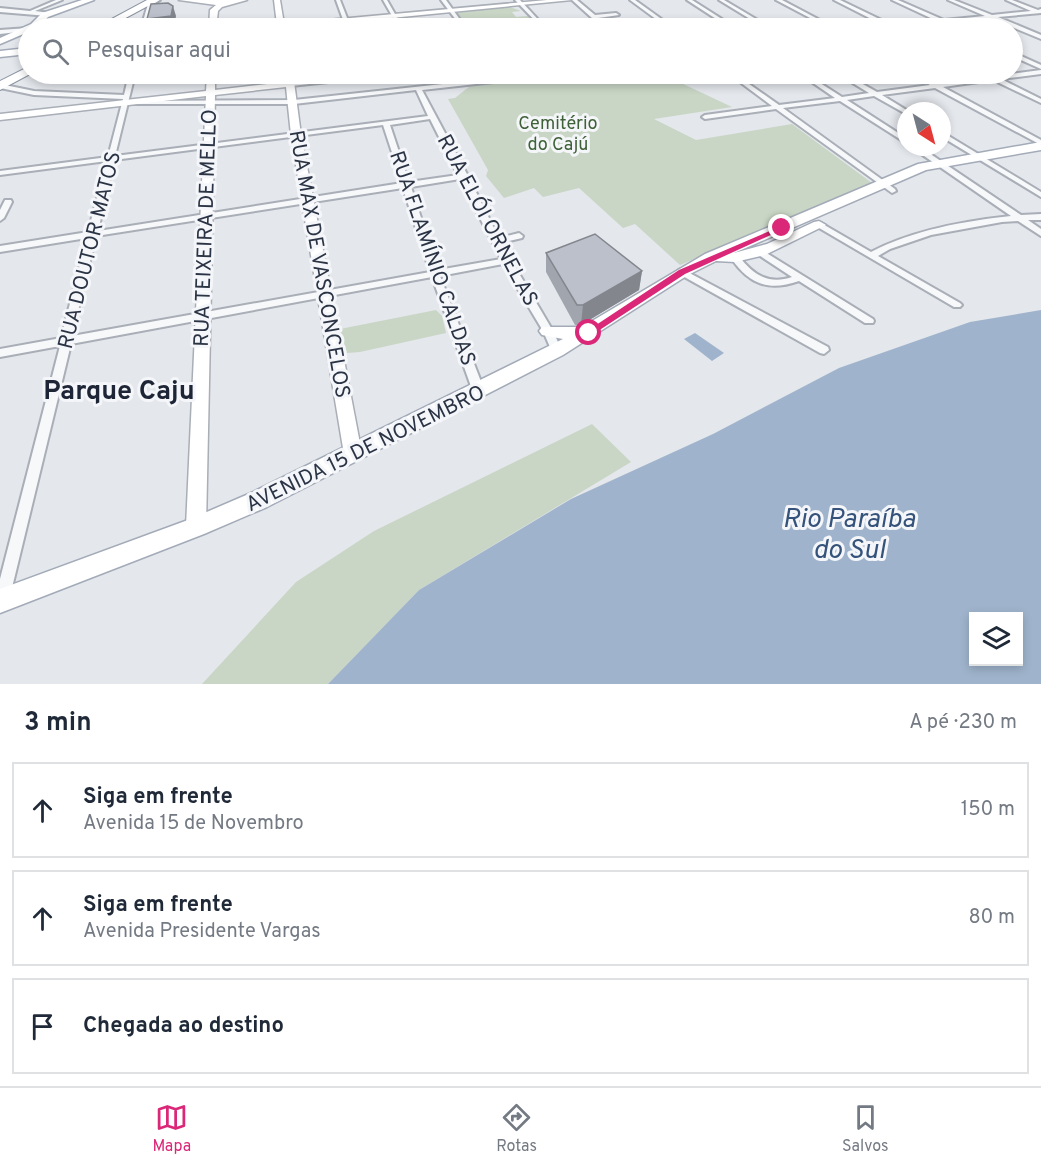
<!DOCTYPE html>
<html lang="pt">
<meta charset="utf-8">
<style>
:root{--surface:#fff;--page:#f2f2f3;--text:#1f2937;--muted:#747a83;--line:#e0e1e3;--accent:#db2777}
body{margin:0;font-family:Overpass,sans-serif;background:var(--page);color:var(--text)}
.controls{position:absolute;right:18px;bottom:18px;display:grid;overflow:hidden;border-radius:0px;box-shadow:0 3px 9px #0003}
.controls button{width:54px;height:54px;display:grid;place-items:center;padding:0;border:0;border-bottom:2px solid var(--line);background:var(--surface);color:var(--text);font:30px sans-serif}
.compass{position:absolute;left:897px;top:102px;width:54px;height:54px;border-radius:50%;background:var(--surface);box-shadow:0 3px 9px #0003;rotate:144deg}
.stop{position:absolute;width:18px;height:18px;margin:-14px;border:4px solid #db2777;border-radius:50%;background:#fff}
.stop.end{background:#db2777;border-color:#fff;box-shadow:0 2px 6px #0008}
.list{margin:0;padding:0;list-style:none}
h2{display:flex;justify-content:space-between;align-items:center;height:78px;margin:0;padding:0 24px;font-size:26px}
h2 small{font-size:20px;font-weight:400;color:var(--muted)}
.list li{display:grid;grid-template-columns:39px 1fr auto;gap:18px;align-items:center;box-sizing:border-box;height:96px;margin:0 12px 12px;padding:0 12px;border:2px solid var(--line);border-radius:0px}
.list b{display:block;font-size:22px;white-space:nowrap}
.list p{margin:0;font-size:20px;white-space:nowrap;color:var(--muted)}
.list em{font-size:20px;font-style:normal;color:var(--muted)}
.icon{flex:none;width:33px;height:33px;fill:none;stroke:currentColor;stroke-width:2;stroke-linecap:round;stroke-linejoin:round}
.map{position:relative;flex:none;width:1041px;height:684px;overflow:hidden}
.search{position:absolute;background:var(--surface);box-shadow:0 3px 9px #0003;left:18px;right:18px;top:18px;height:66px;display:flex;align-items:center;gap:15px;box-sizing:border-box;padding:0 21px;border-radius:33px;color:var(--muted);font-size:22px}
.sheet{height:402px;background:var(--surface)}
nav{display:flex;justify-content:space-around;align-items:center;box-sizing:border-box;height:84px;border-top:2px solid var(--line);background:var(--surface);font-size:16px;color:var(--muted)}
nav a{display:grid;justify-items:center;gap:3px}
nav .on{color:var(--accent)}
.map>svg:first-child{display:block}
.green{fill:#c9d6c5}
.water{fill:#9fb4cc;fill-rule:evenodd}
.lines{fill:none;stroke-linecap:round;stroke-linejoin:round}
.street-casing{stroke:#a9aeb7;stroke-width:4}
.secondary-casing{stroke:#a9aeb7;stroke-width:3}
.primary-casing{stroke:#a3abb8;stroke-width:3}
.highway-casing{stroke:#8b94a3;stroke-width:2}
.street{fill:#f7f8fa;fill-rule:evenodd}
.secondary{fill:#fff;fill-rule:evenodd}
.primary{fill:#fff;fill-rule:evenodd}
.highway{fill:#fff;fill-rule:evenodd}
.wall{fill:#a1a5ae}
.shaded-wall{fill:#83868d}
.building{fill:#bbc0ca;stroke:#83868d;stroke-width:1.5}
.route{fill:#db2777}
.labels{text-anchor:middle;stroke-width:6;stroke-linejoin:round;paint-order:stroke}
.far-park-label{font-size:18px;fill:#3f6138;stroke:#f4f6f9}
.street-label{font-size:21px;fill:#2b3445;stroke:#f4f6f9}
.district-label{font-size:27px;font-weight:bold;fill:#1d2536;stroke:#f4f6f9}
.near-water-label{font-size:27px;font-style:italic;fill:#34527a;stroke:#f4f6f9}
</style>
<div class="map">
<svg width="1041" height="684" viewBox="0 0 1041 684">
<rect width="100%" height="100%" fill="#e4e7ec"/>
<path class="green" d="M510,7L521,11L512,12L516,17L528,16L539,28H466L455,13Z
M561,74H662L732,107L654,119L696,140L792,124L872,183L680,265L635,224L623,228L579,188L543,197L534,188L504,198L486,176L488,170L448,99L455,98L470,86Z
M436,310L442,316L446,333L360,352L347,353L340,329Z
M592,424L631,462L419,590L328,684H202L296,582L374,531Z"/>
<path class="water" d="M1041,310V684H328L419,590L571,499L713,434L839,368L970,322ZM974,616H1018V662H974Z
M695,333L724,353L712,361L684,339Z"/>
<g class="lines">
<g class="street-casing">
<path id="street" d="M56,0H62L35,11L50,13L48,16L0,12V8L30,11Z
M154,0H160L152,5L146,28H141L148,4Z
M336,0H340L351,28H346Z
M383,0H387L403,28H399Z
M441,0H446L466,28H462Z
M515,0H520L546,28H542Z
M572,0H577L595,15L616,13L619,15L598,18L609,28H603Z
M630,0H635L674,28H668Z
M687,0H692L736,28H730Z
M719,0H724L771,28H765Z
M776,0H782L835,28H829Z
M834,0H840L894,26L937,21L892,0H898L944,20L985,16L948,0H954L992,15L1031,11L1006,0H1012L1038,10L1041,9V13L998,17L1041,35V39L990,18L949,23L958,28H953L942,24L889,28Z
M28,28L26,31L0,34V30Z
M1012,52L1041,65V69L1012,56Z
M1041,70V74L1001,79L1041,99V103L993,80L943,87L1041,140V145L935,88L882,95L908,111H906V114L874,96L847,100L906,138V143L840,101L783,108L895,189L896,191L892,193L776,109L705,119L702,117L705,115L772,106L729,74H735L779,105L835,98L800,74H806L842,97L869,93L838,74H845L877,92L930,85L911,74H918L937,84Z
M67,74H84C80,77 71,77 67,74Z
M129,74H135L115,156L428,116L416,90L294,104H132V102L134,101L294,100L535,74H550L547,76L422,90L468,176L499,238L519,233L523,236L522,238L501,243L553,331L562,351L561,354H553L543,331L503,264L440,276L485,392L483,395H475L473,392L432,277L71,344L9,600L7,605L2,607L0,606V579L60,346L0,357V349L61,338L87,238L0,252V246L88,232L107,161L0,175V171L108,157L123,99L34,95L0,88V84L34,91L124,95ZM430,119L458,175L409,182L390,125ZM383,125L402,183L98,231L114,160ZM460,179L501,259L438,270L411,187ZM403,188L430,272L72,336L96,236Z
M372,74H388L385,76L291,86L288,84L291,82Z
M422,74H428L431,84H427Z
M942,132L1041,192V197L942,137Z
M911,147H920L1021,215L1041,214V220H1028L1041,229V236L1018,221L1002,222L931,235L890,249L878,256L960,303L962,305L960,307H954L814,225L815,223H821L871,252C913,230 964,221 1011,216Z
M5,200H11L12,202L4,218L0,221V210Z
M760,249L873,319L874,321L873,323H865L799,281C768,292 749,284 731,258L733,256H739C753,275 769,285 792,277L757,254L755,252L757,250Z
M682,269L828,347L829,350L824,354L820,353L679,274L677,272L679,270Z"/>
</g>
<g class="secondary-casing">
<path id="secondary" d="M179,0H247L222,7L218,11L216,28H209L210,10L216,5Z
M274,0H280L284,24L547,0H572L290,28H268L277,25Z
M207,74H215V90L285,82V74H293L301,135L362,454L359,459L353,461L347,459L344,454L291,135L286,87L215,95L206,527L203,533L196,535L189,533L186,527L206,96L0,120V114L206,91Z"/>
</g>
<g class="primary-casing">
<path id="primary" d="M82,0H94L48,17L37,28H28V32L0,44V38L31,24L42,13Z
M28,48V54L0,57V51Z
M1041,142V150L926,170L734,253L767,244L814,222L819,221L826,225L765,255L735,262L716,261L688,275L563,355L267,507L204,534L0,613V589L188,520L251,493L563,339L542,335L539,331L542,327H582L705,254L918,164Z"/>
</g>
<g class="highway-casing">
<path id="highway" d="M147,0H159L107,28H95Z
M28,67L30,74L0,90V81Z"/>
</g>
<use href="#street" class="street"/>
<use href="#secondary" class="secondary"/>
<use href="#primary" class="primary"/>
<use href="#highway" class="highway"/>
</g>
<path class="wall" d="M546,253L642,271L639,290L581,325H575L546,272Z"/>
<path class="shaded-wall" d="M173,6L176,16L174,27L150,28L147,19Z
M642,271L639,290L581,325L583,305Z"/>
<path class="building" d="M168,3L173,6L171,16L147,19L151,4Z
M595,234L642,271L583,305H577L546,253Z"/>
<path class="route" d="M779,227L786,228L685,274L592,335L584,333L679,270Z"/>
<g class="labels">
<g class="far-park-label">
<text x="558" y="129">Cemitério<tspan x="558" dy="21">do Cajú</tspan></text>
</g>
<g class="street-label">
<text transform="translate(488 220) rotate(62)" y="7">RUA ELÓI ORNELAS</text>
<text transform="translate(205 228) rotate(-88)" y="7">RUA TEIXEIRA DE MELLO</text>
<text transform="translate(89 250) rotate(-76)" y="7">RUA DOUTOR MATOS</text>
<text transform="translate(433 258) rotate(71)" y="7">RUA FLAMÍNIO CALDAS</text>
<text transform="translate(320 264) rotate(80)" y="7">RUA MAX DE VASCONCELOS</text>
<text transform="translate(365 448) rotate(-26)" y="7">AVENIDA 15 DE NOVEMBRO</text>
</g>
<g class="district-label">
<text x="119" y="399">Parque Caju</text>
</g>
<g class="near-water-label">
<text x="849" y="527">Rio Paraíba<tspan x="849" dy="31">do Sul</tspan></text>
</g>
</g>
</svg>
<div class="controls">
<button><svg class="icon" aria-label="layers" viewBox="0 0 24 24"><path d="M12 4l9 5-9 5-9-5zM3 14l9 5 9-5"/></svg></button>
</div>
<svg class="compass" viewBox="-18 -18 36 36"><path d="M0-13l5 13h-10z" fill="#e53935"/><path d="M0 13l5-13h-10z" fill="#747a83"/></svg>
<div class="stop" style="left:589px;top:333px"></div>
<div class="stop end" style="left:782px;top:228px"></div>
<div class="search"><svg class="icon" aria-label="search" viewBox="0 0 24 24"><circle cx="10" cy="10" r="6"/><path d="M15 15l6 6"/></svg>Pesquisar aqui</div>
</div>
<section class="sheet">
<h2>3 min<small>A pé · 230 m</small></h2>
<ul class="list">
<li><svg class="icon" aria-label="ahead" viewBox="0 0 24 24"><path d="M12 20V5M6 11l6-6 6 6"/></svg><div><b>Siga em frente</b><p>Avenida 15 de Novembro</p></div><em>150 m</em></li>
<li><svg class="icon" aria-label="ahead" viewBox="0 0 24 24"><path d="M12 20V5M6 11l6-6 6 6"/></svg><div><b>Siga em frente</b><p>Avenida Presidente Vargas</p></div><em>80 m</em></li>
<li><svg class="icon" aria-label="arrive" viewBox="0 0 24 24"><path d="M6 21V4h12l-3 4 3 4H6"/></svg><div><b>Chegada ao destino</b></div></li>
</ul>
</section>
<nav>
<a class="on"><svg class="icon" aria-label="map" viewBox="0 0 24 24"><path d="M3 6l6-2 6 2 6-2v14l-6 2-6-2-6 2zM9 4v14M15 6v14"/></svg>Mapa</a>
<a><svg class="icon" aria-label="directions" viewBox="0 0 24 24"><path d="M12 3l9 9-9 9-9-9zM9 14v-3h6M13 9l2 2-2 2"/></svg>Rotas</a>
<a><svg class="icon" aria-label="saved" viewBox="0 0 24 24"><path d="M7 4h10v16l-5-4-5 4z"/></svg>Salvos</a>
</nav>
